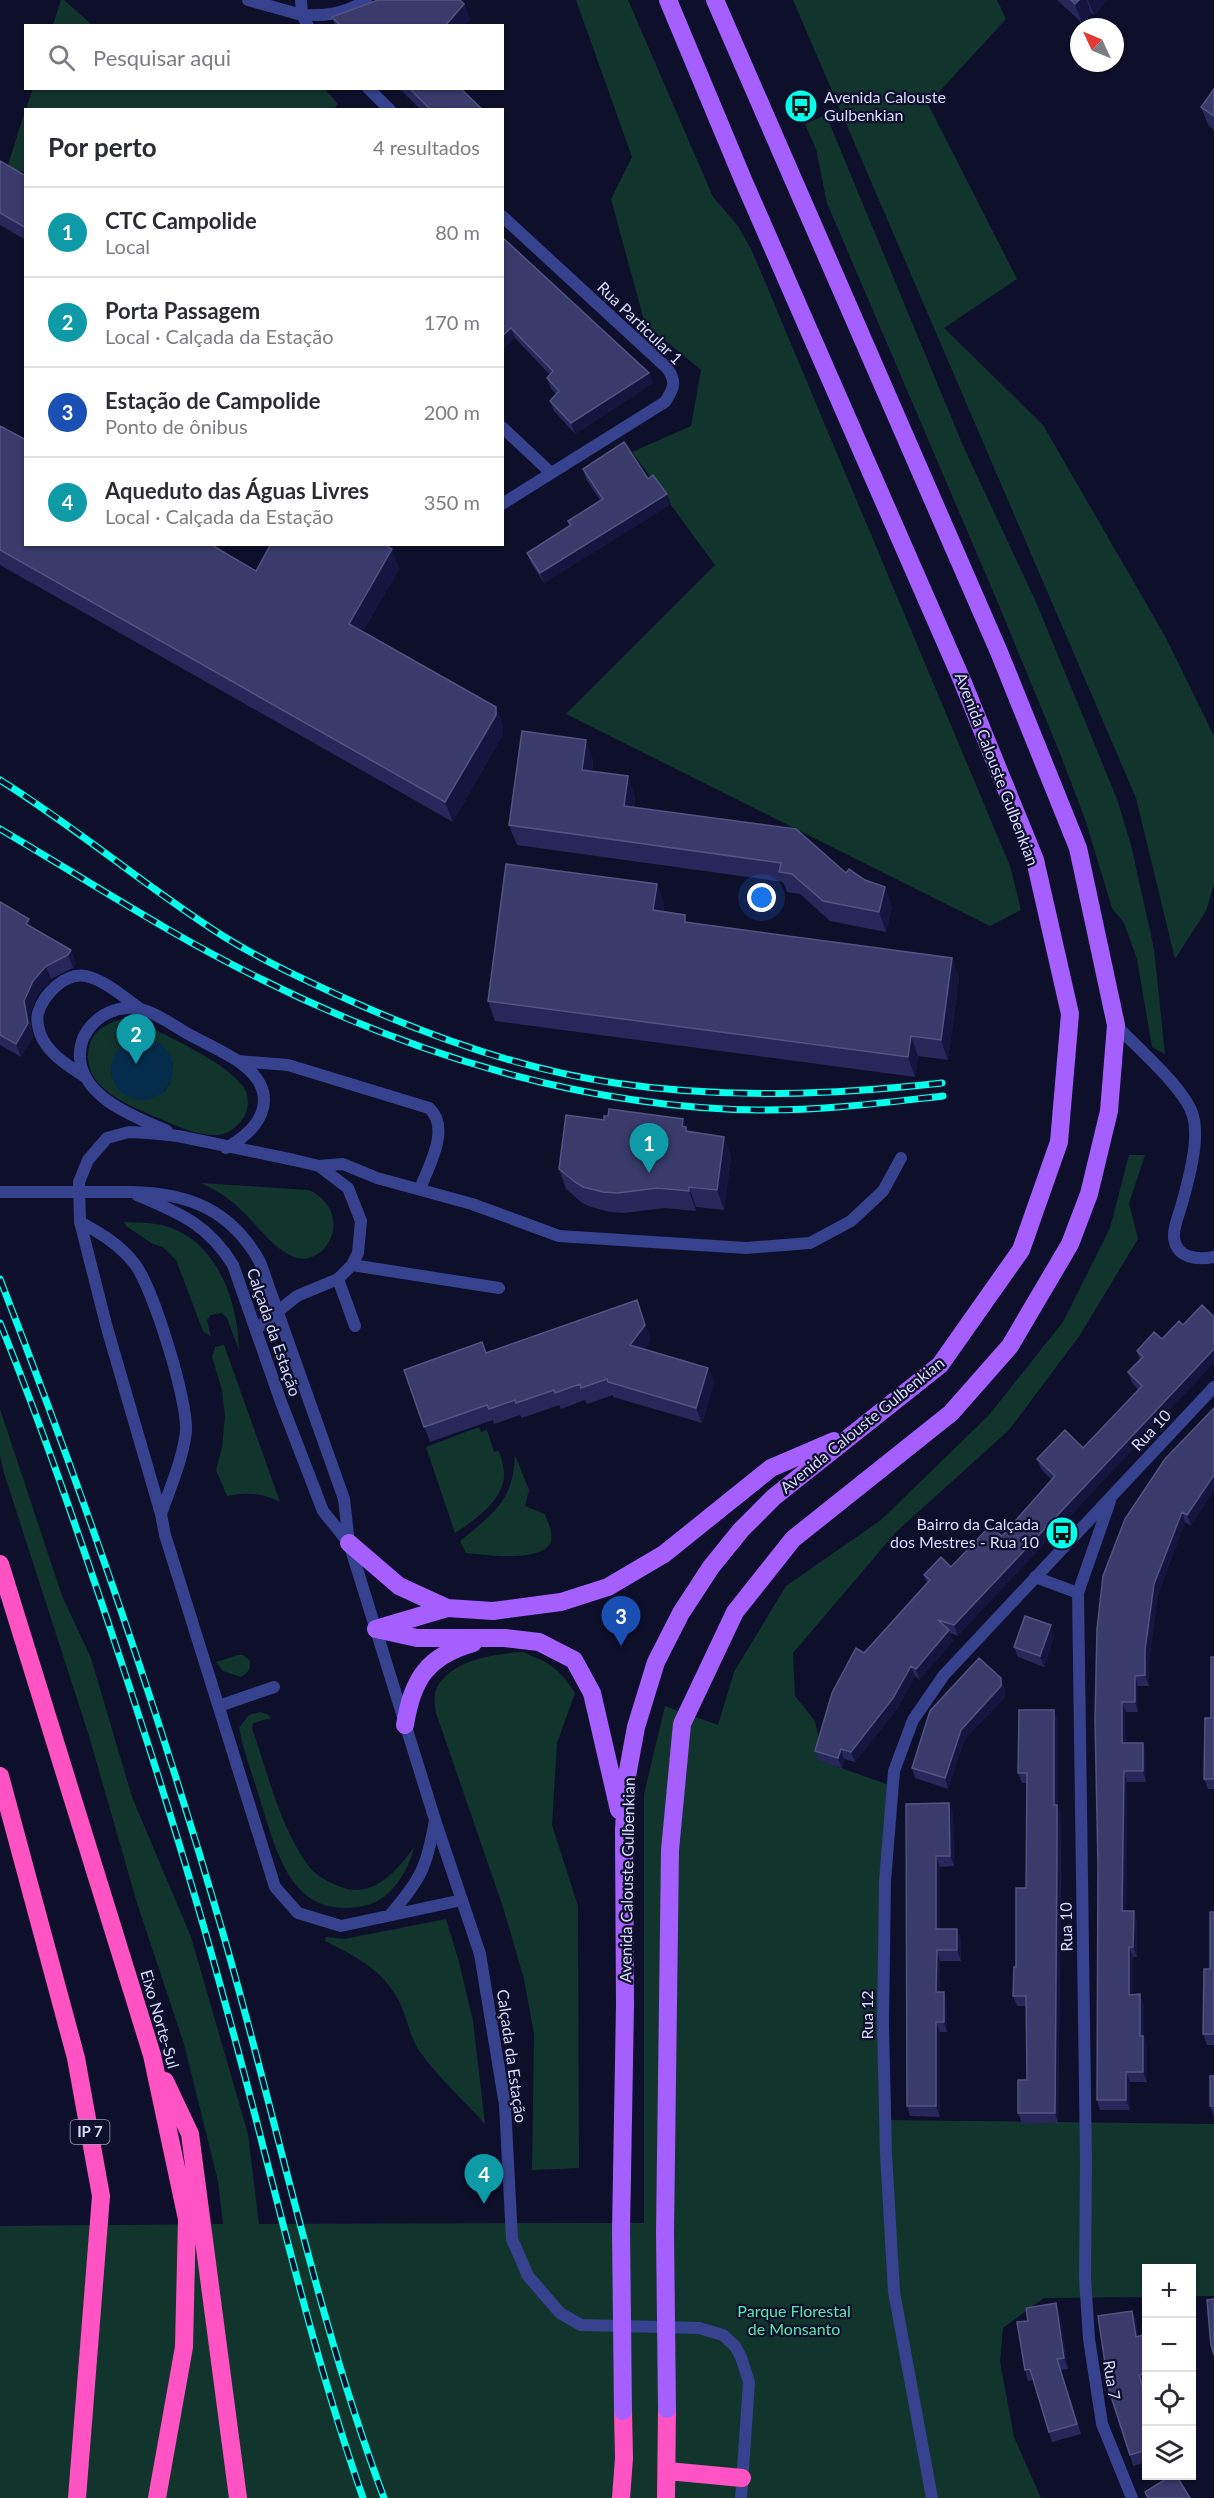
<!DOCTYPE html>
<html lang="pt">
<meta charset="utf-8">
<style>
:root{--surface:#fff;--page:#f7f7f7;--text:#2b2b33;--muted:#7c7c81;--line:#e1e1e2;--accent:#2563eb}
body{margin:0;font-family:Lato,sans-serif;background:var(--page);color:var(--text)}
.controls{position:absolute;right:18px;bottom:18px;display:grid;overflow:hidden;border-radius:0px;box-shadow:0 2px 4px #0004}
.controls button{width:54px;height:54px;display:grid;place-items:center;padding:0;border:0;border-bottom:2px solid var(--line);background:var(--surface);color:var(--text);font:30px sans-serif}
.compass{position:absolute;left:1070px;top:18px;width:54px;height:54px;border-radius:50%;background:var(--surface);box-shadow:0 2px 4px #0004;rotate:314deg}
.you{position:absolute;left:762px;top:898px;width:21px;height:21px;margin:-15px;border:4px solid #fff;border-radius:50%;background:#1a73e8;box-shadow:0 0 0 9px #1a73e833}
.badge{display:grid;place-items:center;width:39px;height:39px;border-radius:50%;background:var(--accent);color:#fff;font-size:20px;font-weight:700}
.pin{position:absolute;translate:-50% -50px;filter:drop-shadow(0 2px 3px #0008)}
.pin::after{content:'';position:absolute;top:32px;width:21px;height:18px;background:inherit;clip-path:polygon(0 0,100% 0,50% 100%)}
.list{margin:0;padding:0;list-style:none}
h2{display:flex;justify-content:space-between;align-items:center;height:78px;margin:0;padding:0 24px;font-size:26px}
h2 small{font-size:20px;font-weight:400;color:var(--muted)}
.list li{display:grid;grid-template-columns:39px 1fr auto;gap:18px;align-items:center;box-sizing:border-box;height:90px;padding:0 24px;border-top:2px solid var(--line)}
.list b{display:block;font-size:22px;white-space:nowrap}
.list p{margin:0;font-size:20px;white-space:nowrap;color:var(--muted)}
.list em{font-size:20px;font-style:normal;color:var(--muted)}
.icon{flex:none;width:33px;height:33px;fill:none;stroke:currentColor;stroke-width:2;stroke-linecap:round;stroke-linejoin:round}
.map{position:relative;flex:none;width:1214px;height:2498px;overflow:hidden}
.search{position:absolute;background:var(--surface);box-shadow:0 2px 4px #0004;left:24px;top:24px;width:480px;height:66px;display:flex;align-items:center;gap:15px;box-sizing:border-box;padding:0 21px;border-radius:0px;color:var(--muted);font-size:22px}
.panel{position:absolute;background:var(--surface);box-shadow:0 2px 4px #0004;left:24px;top:108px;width:480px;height:438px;border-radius:0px}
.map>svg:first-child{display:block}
.green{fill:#11352d;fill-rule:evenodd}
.water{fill:#062c4c}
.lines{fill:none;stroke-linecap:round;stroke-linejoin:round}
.lane{stroke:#36428d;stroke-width:12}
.street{stroke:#36428d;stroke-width:12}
.primary{stroke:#a65fff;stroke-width:18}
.highway{stroke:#ff53c4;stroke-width:18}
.rail-casing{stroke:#04ffeb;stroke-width:7}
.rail{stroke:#0e0f2b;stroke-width:4.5;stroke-dasharray:14;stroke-linecap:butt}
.street-bridge{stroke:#36428d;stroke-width:12}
.primary-bridge{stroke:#a65fff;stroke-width:18}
.wall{fill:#272759}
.shaded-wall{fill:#15153f}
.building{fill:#3a3a6b;stroke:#535382;stroke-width:1.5}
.labels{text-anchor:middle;stroke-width:4.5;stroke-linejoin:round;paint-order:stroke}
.shield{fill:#0e0f2b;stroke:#9b9ebf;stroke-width:1.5}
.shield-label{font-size:15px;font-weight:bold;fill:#d8dbff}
.poi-label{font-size:16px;fill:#d8dbff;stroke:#0e0f2b;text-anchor:start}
.street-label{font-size:16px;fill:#d8dbff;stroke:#0e0f2b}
.park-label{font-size:16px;fill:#5ae9ac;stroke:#0e0f2b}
</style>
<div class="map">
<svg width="1214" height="2498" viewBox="0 0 1214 2498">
<rect width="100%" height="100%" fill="#0e0f2b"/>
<path class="green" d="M61,0H64L92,25H53Z
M576,0H628L713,197L738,226L752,251L1010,866L1021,910L990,926L566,714L715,565L632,452L691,426L701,370L645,324L611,199L632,157Z
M793,0H997L1006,19L928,104L1017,279L944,328L1043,425L1165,636L1214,736V884L1206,911L1175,959L1136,798Z
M33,88H324L338,104L333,110L26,109Z
M25,111V172L7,168Z
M826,115L964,448L1036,602L1117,799L1131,845L1154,949L1165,1054L1152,1047L1137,959L1124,923L1112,908L1085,819L1059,751L998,603L827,203L816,149L805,124Z
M126,1018L138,1021C168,1037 222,1060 242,1085C258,1105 239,1134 216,1135C203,1136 183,1129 172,1124C140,1109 79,1092 89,1047C93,1029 110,1022 126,1018ZM120,1047L173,1063L170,1083L164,1092L112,1077C111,1064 112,1057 120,1047Z
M1129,1155H1145L1129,1203L1138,1239L1080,1335L1009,1430L896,1532L793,1653L795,1696L815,1721L824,1762L889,1785L886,2120L1214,2124V2296H1192V2268H1146V2297L1044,2298L1003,2328L1000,2362L1014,2437L1041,2498H0V2226L223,2224L218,2181L184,2044L137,1903L89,1736L4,1473L0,1456V1409L62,1596L91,1658L132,1797L191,1937L248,2134L259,2224L644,2223V1794L665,1706L718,1725L734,1672L786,1586L881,1520L989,1415L1063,1322L1110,1228Z
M201,1183L309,1190C357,1214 325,1269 294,1257C275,1251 254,1221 239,1208C228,1197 215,1190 201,1183Z
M124,1222C141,1223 158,1222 174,1229C220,1248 238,1305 239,1350L227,1318L222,1313L211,1315L207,1320L211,1337L203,1331L176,1260L163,1247L153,1244L126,1226Z
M224,1345L280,1502C262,1493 247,1492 227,1496L216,1470L222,1447L225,1416L222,1390L212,1357L215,1347Z
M479,1427L481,1432L487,1430L494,1452L499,1451C502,1461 506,1473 503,1483C497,1505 472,1522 455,1533L426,1447Z
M515,1455L529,1490L525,1506L545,1514C548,1523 553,1532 551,1541C546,1563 483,1555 466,1553L460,1541C494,1513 513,1502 515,1455Z
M522,1652C549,1662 560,1669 575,1693L557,1743L552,1825L578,1906L579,2168L532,2170L534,2034L524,1979L503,1907L436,1713C435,1707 434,1699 435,1693C445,1661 493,1654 522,1652Z
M238,1655H243L250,1661C251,1669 248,1673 241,1677L223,1671L216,1662Z
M260,1712L267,1714L271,1718L253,1723L252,1728C268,1774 280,1828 310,1868C318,1877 330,1883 341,1887C373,1899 397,1871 414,1847C410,1869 391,1899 368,1905C294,1923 278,1857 261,1803C254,1778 244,1754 239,1728L249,1715Z
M446,1919L459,1962L473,2021L485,2124C464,2101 439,2078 420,2052C410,2038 407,2017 399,2001C383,1970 355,1956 325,1941L326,1937L344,1939Z"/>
<path class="water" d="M111 1069a31 31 0 1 1 62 0a31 31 0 1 1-62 0Z"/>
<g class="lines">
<path class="lane" d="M302,15C326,16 346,14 366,0
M238,1061L288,1065L429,1108C451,1128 429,1165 420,1189
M85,1077C69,1066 53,1057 43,1040C39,1033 36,1021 38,1013C44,994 65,972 86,976C106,981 122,996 138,1007
M167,1131C136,1117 84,1099 80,1059C78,1031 101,1010 127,1008C148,1006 172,1025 190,1035C205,1043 223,1051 238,1061C281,1091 266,1126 226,1148
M319,1166L343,1164L377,1178L472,1204L559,1236L746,1248L810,1243L851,1221L883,1191L901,1158
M80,1222C100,1233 119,1244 134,1263C153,1287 188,1401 186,1431C183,1459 170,1488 161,1514
M352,1265L499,1288
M338,1279L355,1326
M256,1329L297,1296L338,1279L352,1265L358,1253L361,1221L348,1188L319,1166L294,1160L178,1136L149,1133L129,1132L107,1138L88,1160L79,1182L80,1222L107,1328L161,1514L165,1535L275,1887L298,1913L341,1926L462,1900
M219,1706L274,1687
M390,1915C421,1879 427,1867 435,1820"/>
<path class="street" d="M248,0L302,15
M301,0L302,15L308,26
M368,88L390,110
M502,216L667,368C677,382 674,388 665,402L502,504
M502,427L551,473
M1116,1025C1136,1047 1186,1089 1193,1116C1200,1141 1188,1182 1181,1207C1178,1217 1173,1228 1174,1238C1177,1259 1198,1260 1214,1257
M131,1192C189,1193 231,1210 260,1262L344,1499L349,1543L435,1820L480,1954L505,2105L512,2239L528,2276L560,2313L581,2325L699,2328L723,2335L735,2346L741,2357L749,2382L741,2498
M137,1195C179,1213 208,1224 233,1265L281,1402L323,1511L348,1542
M1035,1577L1078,1593L1086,2162L1085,2278L1089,2339L1102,2424L1132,2498
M1078,1593L1110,1501
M932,2498L894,2292L886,2154L883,2025L885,1881L894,1771L913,1720L944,1675L1214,1387"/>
<path class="primary" d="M349,1543L399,1586L447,1608L493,1611L561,1602L608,1587L664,1554L771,1468L834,1441
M376,1629L417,1638H505L539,1642L574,1660L592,1693L619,1810
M376,1629L447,1608
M405,1725C412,1680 427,1656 473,1643
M621,2231L625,2005L624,1830L627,1776L636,1727L656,1662L681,1613L711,1567L741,1530L774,1497L940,1365L1021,1250L1059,1142L1070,1014L1035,860L961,678L744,182L668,0
M665,2232L670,1850L682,1724L735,1612L793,1539L951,1413L1010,1346L1070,1244L1089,1194L1109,1111L1116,1025L1078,848L999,652L715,0"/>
<path class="highway" d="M0,1564L152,2055L187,2219L184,2347L157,2498
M0,1776L76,2058L101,2196L77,2498
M165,2081L190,2134L238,2498
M668,2471L742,2478
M621,2498L624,2458L623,2411
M666,2498L667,2409"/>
<g class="rail-casing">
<path id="rail" d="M0,780C77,828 146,887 223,936C263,961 307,981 351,1001C434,1038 524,1070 615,1083C724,1099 833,1095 942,1083
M0,829C87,880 172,936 263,980C416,1056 585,1107 757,1110C819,1111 881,1103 943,1096
M0,1279C83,1493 158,1709 222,1930C277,2119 315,2313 384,2498
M0,1323C42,1426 78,1532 113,1637C154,1760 193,1884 227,2010C272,2172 307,2338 363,2498"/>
</g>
<use href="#rail" class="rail"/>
<path class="street-bridge" d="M0,1192H131"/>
<path class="primary-bridge" d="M621,2231L623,2411
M665,2232L667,2409"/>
</g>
<path class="wall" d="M1057,0H1107L1094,15L1091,13L1082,23Z
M464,4L470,19L463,26H335L332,17Z
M399,88H460L483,110H421Z
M1214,89V130L1208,125L1201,107Z
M0,161L26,176V240L0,225Z
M502,237L649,373L653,383L575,434L554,411L550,401L556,394L551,389L547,378L550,375L515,338L502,350Z
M0,426L256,571L392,549L399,569L363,631L496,707L503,726V734L453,822L0,565Z
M583,469L648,479L667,494L671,504L544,583L531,563L527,553L570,526L568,521L600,500L586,479Z
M593,760L592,771L635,796L634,808L846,873L885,887L892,907L886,932L830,921L800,894L787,892L783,882L517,845L509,825Z
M657,884L664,904L663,912L688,923L952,958L959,978L948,1060L918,1056L915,1077L495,1021L488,1001Z
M0,902L29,919L32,927L71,950L76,963L73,968L51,979L38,994L29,1015L33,1037L21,1057L0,1045Z
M608,1116L683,1119L688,1132L724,1137L731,1157L724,1210L696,1207V1211L664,1208L625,1213L610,1212L591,1207L582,1203L566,1189L559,1169L604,1120Z
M1202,1305L960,1634L958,1636L950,1633L953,1641L919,1680L915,1676L897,1709L855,1762L844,1759L842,1768L819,1761L815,1751L864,1653L927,1583L924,1575L951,1567L1002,1536L1052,1480L1041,1469L1037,1459L1083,1448L1139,1390L1132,1383L1128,1372L1140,1360L1137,1351L1162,1339L1183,1325Z
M651,1340L644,1349L708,1368L714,1383L702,1423L613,1397V1395L587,1404L585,1400L561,1409L559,1405L522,1418L520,1415L494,1424L493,1420L430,1442L404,1370L486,1353Z
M1214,1408L1191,1526L1185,1522L1158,1594L1149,1660V1686H1138V1712H1126V1743L1146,1753V1782H1127L1126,1911L1137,1921V1957H1133V1994L1144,2005V2038L1147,2046V2082H1130V2110H1100L1097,2100L1098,1865L1095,1720Z
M1054,1636L1044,1667L1018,1657L1014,1647Z
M1214,1657V1789H1208L1204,1779L1211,1718Z
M1005,1689V1697L964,1740L948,1789L915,1778L912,1768Z
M1058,1721V1808L1061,1815V1866L1058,2123L1022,2124L1018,2113L1027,2080L1026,2006H1017L1013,1996L1026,1888L1027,1783H1022L1018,1773Z
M906,1804L953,1813L954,1866L940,1867V1929L961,1939V1961H940V1992L947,2003V2032H940V2117L910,2116L907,2106Z
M1214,1912V2045H1207L1203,2034L1210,1969Z
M1214,2076V2117L1210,2106Z
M1132,2311L1136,2321L1138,2336L1146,2344V2384L1143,2385L1146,2398V2462L1133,2466L1130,2455Z
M1060,2314L1068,2369L1061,2370L1081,2434L1052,2442L1033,2380L1028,2381L1025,2370Z"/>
<path class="shaded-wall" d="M1079,0H1087L1091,13L1082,23L1075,4Z
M1088,0H1107L1094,15Z
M464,4L470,19L463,26H445Z
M511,328L515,338L502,350V336Z
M649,373L653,383L575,434L571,423Z
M667,494L671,504L544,583L540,573Z
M392,549L399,569L356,643L349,624Z
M496,707L503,726V734L453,822L445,802Z
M586,740L593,760L590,790L582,770Z
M628,776L635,796L631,826L624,806Z
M657,884L664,904L661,930L653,910Z
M885,887L892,907L886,932L879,912Z
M29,919L34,932L26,924Z
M71,950L76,963L73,968L68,955Z
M952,958L959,978L948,1060L941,1040Z
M46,966L51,979L38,994L29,1015L33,1037L21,1057L16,1044L24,1001L33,981Z
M911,1036L918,1056L915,1077L908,1057Z
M683,1119L686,1128V1127L694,1147L682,1126Z
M724,1137L731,1157L724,1210L717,1190Z
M689,1187L696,1207V1211L689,1191Z
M637,1300L651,1340L635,1360L630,1345Z
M1214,1349V1363L958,1636L954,1625Z
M708,1368L714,1383L702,1423L696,1408Z
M1214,1475V1491L1191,1526L1187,1515Z
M1182,1512L1185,1522L1158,1594L1149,1660V1686L1145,1675V1650L1154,1584Z
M1051,1625L1054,1636L1044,1667L1040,1656Z
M949,1630L953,1641L919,1680L916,1669Z
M911,1666L915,1676L897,1709L855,1762L851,1752Z
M1135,1676L1138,1686V1712L1135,1702Z
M1001,1678L1005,1689V1697L964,1740L948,1789L945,1778L961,1730Z
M1122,1702L1126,1712V1753L1122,1743Z
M1054,1710L1058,1721V1808L1061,1815L1058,2123L1055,2113Z
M1143,1743L1146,1753V1782L1143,1771Z
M841,1749L844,1759L842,1768L838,1758Z
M1124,1771L1127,1782L1126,1921L1122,1911Z
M949,1803L953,1813L954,1866L950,1856Z
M936,1856L940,1867V1939L936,1929Z
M1134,1911L1137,1921V1957L1133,1947Z
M957,1929L961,1939V1961L957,1950Z
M1129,1947L1133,1957V2005L1129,1995Z
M937,1950L940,1961V2003L936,1992Z
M944,1992L947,2003V2032L944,2022Z
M1140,1994L1144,2005V2038L1147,2046V2082L1143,2072L1140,2036Z
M936,2022L940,2032V2117L936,2106Z
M1126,2072L1130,2082V2110L1126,2100Z
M1056,2303L1060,2314L1068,2369L1064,2358Z
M1132,2311L1136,2321L1140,2347L1136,2337Z"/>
<path class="building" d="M378,0H460L464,4L445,26H341L332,17Z
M1071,0H1079L1075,4Z
M409,88H460L483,110H431Z
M1214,89V116L1201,107Z
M0,161L26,176V228L0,213Z
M502,237L649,373L571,423L550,401L559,391L547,378L553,371L511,328L502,336Z
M0,426L26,440V544H210L256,571L271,544H384L392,549L349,624L496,707V715L445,802L0,550Z
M624,442L648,479L653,475L667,494L540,573L527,553L571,525L568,521L603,499L583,469Z
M522,731L586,740L582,770L628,776L624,806L796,829L846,873L849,869L865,880L885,887L879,912L823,901L792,874L779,872L781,863L509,825Z
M506,864L657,884L653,910L685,915V922L952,958L941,1040L911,1036L908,1057L488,1001Z
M0,902L29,919L26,924L71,950L68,955L46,966L33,981L24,1001L28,1023L16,1044L0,1035Z
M609,1109L683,1119L682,1126L686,1127V1131L724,1137L717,1190L689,1187V1191L657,1188L618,1193L603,1192L583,1187L575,1182L559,1169L566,1115L604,1120V1116H608Z
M637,1300L645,1325L630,1345L708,1368L696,1408L608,1382L607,1379L581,1388L580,1384L555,1393L554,1390L516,1403L515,1400L489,1409L487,1405L424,1427L404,1370L482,1342L486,1353Z
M1202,1305L1214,1317V1349L956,1623L954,1625L938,1620L949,1630L916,1669L911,1666L893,1698L851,1752L841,1749L838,1758L815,1751L832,1693L856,1648L864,1653L930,1580L924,1575L941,1557L951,1567L990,1526L1002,1536L1055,1476L1037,1459L1065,1430L1083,1448L1142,1386L1128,1372L1143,1357L1137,1351L1154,1332L1162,1339L1179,1321L1183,1325Z
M1214,1408V1475L1187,1515L1182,1512L1154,1584L1145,1650V1675L1135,1676V1702H1122V1743H1143V1771H1124L1122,1911H1134L1133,1947H1129V1995L1140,1994V2036H1143V2072H1126V2100H1097L1098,1865L1095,1720L1097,1629L1103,1576L1125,1519L1165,1459Z
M1025,1616L1051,1625L1040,1656L1014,1647Z
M1211,1657H1214V1779H1204L1205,1718H1211Z
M979,1658L1001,1678V1686L961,1730L945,1778L912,1768L930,1711Z
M1019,1710H1054V1805H1057V1856L1055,2113H1018V2080H1027L1026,1996H1013L1014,1967H1016V1888H1026L1027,1773H1018Z
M949,1803L950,1856H936V1929H957V1950H937L936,1992H944V2022H936V2106H907L906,1804Z
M1210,1912H1214V2034H1203L1204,1969H1210Z
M1210,2076H1214V2106H1210Z
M1214,2299V2355L1211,2345L1207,2300Z
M1056,2303L1064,2358L1057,2359L1077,2424L1049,2432L1030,2369L1025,2370L1017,2322L1028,2321L1026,2308Z
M1132,2311L1136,2337L1143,2335L1146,2355V2373L1139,2375L1146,2399V2450L1130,2455L1109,2390L1098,2316Z
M1172,2475H1176L1190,2498H1148L1145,2492Z"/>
<defs>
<g id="bus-disc" transform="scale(1.725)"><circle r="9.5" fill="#04ffeb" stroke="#0e0f2b"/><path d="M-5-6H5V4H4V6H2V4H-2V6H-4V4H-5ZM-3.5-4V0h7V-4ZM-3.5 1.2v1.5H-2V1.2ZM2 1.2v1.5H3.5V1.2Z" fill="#111"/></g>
</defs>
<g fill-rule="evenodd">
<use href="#bus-disc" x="801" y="106"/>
<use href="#bus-disc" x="1062" y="1533"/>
</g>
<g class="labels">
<rect class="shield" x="70.5" y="2120" width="39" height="24" rx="4.5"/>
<g class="shield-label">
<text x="90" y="2137">IP 7</text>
</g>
<g class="poi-label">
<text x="824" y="103">Avenida Calouste<tspan x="824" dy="18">Gulbenkian</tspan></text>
<text x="1039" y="1530" text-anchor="end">Bairro da Calçada<tspan x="1039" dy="18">dos Mestres - Rua 10</tspan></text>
</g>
<g class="street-label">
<text transform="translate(640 323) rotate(44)" y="6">Rua Particular 1</text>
<text transform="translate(997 769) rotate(69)" y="6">Avenida Calouste Gulbenkian</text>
<text transform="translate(274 1332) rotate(71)" y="6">Calçada da Estação</text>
<text transform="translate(862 1425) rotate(-39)" y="6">Avenida Calouste Gulbenkian</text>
<text transform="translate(1151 1430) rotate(-47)" y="6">Rua 10</text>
<text transform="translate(627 1880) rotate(-89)" y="6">Avenida Calouste Gulbenkian</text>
<text transform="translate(1066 1927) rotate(-91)" y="6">Rua 10</text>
<text transform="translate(867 2015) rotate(-90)" y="6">Rua 12</text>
<text transform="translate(160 2019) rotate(74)" y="6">Eixo Norte-Sul</text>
<text transform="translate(512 2056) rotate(82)" y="6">Calçada da Estação</text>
<text transform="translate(1112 2380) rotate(81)" y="6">Rua 7</text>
</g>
<g class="park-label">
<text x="794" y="2317">Parque Florestal<tspan x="794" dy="18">de Monsanto</tspan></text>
</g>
</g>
</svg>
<div class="controls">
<button>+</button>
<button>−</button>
<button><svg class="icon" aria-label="locate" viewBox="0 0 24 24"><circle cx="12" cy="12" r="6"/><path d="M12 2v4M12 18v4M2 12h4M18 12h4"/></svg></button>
<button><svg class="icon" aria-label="layers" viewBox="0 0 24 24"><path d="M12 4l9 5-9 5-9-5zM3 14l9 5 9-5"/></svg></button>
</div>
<svg class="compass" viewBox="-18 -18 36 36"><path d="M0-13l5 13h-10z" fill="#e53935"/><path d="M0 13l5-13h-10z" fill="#7c7c81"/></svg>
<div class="you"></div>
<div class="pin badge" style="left:649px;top:1173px;background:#0f9aa8">1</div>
<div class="pin badge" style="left:136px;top:1064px;background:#0f9aa8">2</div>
<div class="pin badge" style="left:621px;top:1646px;background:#1a4fb4">3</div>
<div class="pin badge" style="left:484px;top:2204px;background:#0f9aa8">4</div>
<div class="search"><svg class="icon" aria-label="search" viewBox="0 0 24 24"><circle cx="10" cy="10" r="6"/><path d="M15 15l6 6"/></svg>Pesquisar aqui</div>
<section class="panel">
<h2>Por perto<small>4 resultados</small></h2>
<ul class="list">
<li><span class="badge" style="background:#0f9aa8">1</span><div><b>CTC Campolide</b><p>Local</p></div><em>80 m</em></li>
<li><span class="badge" style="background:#0f9aa8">2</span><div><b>Porta Passagem</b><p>Local · Calçada da Estação</p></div><em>170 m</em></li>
<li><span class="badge" style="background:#1a4fb4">3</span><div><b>Estação de Campolide</b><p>Ponto de ônibus</p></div><em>200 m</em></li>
<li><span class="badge" style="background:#0f9aa8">4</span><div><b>Aqueduto das Águas Livres</b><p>Local · Calçada da Estação</p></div><em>350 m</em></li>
</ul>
</section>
</div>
